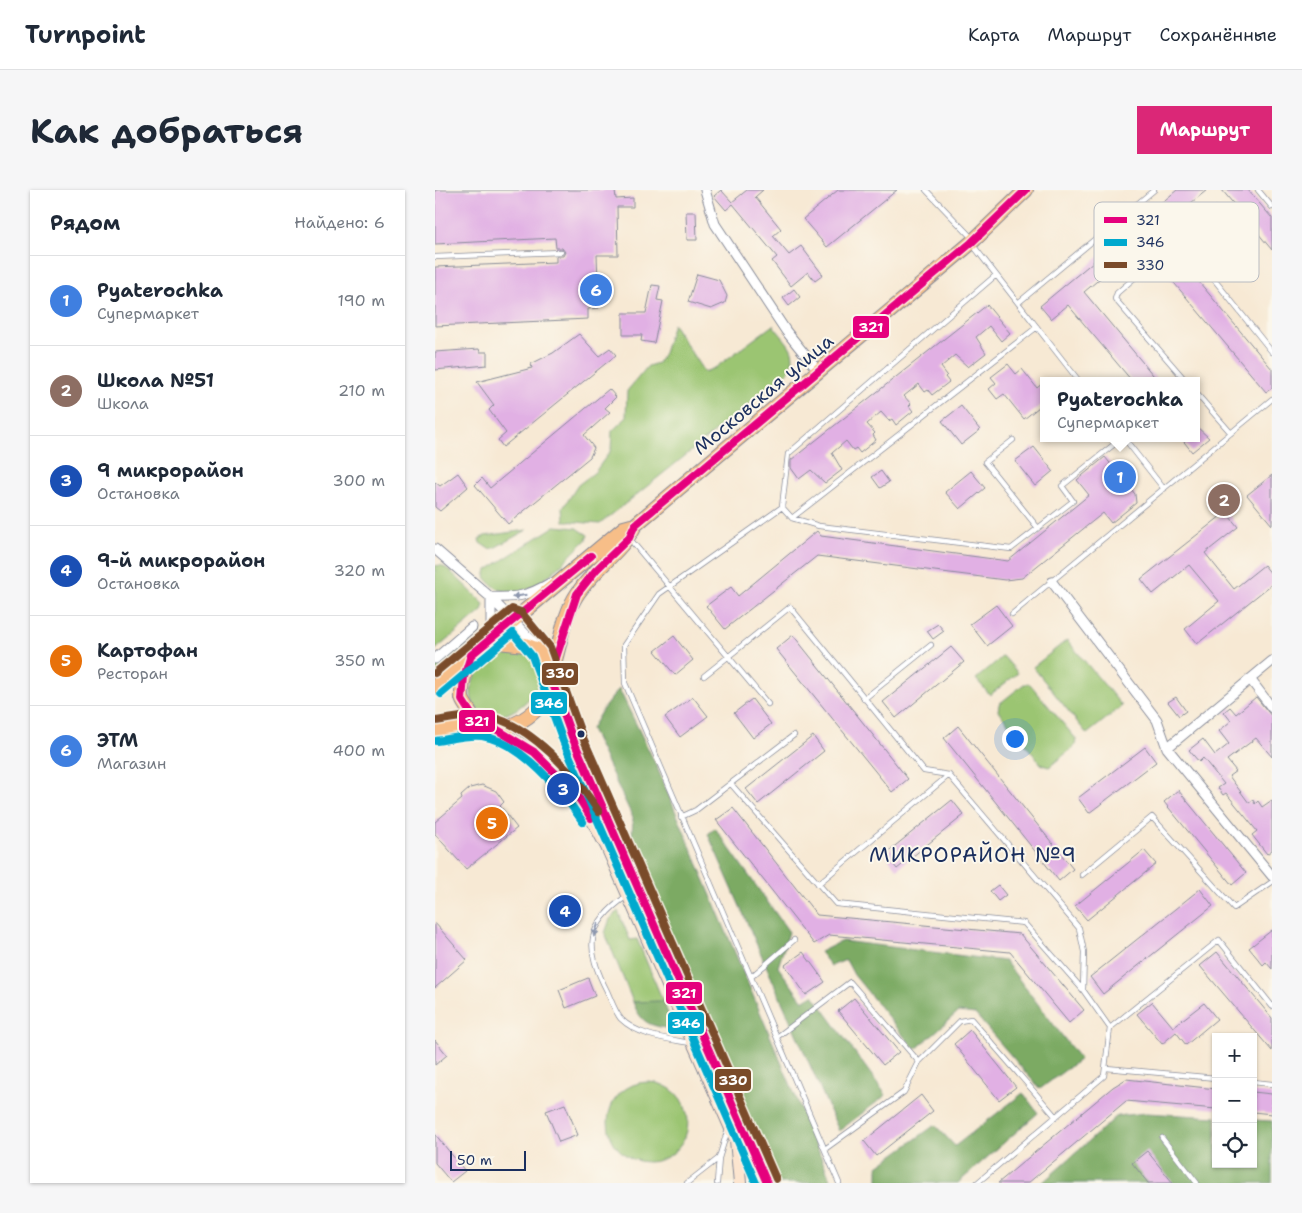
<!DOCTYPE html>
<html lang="ru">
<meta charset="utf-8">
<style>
:root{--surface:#fff;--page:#f6f6f7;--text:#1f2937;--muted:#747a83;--line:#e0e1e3;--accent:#db2777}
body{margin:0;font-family:"Shantell Sans",sans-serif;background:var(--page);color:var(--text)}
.controls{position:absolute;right:15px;bottom:15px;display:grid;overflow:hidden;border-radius:0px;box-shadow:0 1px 4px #0004}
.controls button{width:45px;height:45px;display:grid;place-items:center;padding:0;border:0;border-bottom:1px solid var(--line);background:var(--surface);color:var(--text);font:25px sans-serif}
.scale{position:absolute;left:15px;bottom:12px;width:76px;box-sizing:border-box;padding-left:5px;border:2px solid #1b2f5e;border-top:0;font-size:14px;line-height:18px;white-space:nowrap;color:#1b2f5e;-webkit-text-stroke:4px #fbf7ec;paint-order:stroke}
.you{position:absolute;left:579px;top:548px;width:18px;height:18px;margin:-12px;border:4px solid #fff;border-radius:50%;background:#1a73e8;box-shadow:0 0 0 8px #1a73e833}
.badge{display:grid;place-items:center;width:32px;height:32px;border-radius:50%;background:var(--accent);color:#fff;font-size:16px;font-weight:700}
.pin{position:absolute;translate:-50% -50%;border:2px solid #fff;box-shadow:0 1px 5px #0006}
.popup{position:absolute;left:605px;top:187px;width:160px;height:65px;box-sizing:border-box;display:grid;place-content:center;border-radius:0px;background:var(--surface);filter:drop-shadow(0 1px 4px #0005);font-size:16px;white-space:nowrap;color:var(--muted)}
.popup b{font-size:19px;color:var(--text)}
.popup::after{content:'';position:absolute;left:50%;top:100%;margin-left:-10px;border:10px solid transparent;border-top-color:var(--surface)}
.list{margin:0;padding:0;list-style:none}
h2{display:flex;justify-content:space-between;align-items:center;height:65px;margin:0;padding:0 20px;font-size:21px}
h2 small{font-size:16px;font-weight:400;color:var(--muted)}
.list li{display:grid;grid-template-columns:32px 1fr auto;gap:15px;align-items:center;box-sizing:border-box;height:90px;padding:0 20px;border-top:1px solid var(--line)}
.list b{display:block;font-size:19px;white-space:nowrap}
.list p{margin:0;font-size:16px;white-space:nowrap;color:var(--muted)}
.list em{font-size:16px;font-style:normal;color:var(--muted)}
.icon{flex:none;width:28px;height:28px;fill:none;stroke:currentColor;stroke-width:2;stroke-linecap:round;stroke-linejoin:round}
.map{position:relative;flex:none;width:837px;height:993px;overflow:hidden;border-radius:0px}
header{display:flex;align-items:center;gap:30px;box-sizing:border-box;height:70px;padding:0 25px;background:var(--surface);border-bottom:1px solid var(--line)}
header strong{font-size:24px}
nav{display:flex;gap:28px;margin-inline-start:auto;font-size:18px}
.intro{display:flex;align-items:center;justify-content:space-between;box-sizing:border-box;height:120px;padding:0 30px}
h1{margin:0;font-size:35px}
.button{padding:12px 22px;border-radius:0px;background:var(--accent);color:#fff;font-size:18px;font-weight:700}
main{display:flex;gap:30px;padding:0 30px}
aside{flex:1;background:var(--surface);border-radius:0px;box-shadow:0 1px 4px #0004}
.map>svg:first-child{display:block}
.green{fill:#9bc572;stroke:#5b7a68}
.forest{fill:#7caa64;stroke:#4c6c61}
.building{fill:#e1b0e4}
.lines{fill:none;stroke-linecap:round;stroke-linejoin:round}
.lane-casing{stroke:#898c99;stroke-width:6}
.street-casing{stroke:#898c99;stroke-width:11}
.secondary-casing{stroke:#898c99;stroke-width:14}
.primary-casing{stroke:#898c99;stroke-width:16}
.lane{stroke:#fff;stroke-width:4.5}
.street{stroke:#fff;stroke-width:9}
.secondary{stroke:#fce5cf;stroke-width:12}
.primary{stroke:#f7be88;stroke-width:14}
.bus-1-casing{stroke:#fbf7ec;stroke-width:11}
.bus-2-casing{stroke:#fbf7ec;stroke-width:11}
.bus-3-casing{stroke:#fbf7ec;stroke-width:11}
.bus-1{stroke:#e5007d;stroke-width:8}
.bus-2{stroke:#00a9ce;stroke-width:8}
.bus-3{stroke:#7a4b2a;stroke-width:8}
.oneway{fill:#8d97ae}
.bus-dot{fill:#1b2f5e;stroke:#fbf7ec;stroke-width:2}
.labels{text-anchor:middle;stroke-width:4;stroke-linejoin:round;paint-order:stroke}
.street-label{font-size:19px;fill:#1b2f5e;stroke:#fbf7ec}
.quarter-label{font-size:21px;letter-spacing:1px;fill:#1b2f5e;stroke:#fbf7ec}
.key{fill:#fbf7ec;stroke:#b8bbc1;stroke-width:1}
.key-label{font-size:14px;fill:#1b2f5e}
.line-badge{stroke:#fbf7ec;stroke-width:2}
.badge-label{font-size:14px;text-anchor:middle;font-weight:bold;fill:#fff}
</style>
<header>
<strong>Turnpoint</strong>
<nav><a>Карта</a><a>Маршрут</a><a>Сохранённые</a></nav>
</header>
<div class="intro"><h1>Как добраться</h1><a class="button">Маршрут</a></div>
<main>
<aside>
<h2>Рядом<small>Найдено: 6</small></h2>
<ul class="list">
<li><span class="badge" style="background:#3f7fe0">1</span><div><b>Pyaterochka</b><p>Супермаркет</p></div><em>190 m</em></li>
<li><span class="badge" style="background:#8d6e63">2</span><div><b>Школа №51</b><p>Школа</p></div><em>210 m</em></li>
<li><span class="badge" style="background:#1a4fb4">3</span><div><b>9 микрорайон</b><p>Остановка</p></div><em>300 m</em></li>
<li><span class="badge" style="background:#1a4fb4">4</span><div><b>9-й микрорайон</b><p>Остановка</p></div><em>320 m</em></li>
<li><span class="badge" style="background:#e8710a">5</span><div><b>Картофан</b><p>Ресторан</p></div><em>350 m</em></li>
<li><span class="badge" style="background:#3f7fe0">6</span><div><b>ЭТМ</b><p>Магазин</p></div><em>400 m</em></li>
</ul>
</aside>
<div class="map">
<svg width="837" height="993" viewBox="0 0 837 993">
<rect width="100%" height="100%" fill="#fbf7ec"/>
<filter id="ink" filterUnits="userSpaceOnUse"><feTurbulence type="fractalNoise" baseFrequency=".02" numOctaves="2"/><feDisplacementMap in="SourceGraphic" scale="10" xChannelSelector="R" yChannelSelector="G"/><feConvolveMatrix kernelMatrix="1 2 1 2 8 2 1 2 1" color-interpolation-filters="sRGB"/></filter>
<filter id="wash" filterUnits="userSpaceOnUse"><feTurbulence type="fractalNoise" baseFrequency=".0096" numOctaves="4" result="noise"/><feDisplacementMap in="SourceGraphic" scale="20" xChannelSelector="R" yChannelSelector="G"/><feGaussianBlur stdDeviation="1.12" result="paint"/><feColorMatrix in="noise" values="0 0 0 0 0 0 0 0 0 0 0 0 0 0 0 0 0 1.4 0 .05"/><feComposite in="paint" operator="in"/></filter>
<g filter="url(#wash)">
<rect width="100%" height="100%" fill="#f7e9d4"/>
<path class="green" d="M238,134L269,182L280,178L338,135C352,154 367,162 351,185L165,334L129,331L128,318L143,295L160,282L176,260L177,241L191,228L192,201L213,176L223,173L229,163Z
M120,336L142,338L153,345L151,350C126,373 83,430 50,387L52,380Z
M92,340L59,358L54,359L45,353L44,349L50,346Z
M6,375L14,380L49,414L47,421L0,460V376Z
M45,438V443L0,483V476Z
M632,450L687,516L652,544L598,477Z
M81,458C86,460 95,462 98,466C127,493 66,546 42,519C27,502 43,473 59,463C66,459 73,459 81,458Z
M568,466L583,483L555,505L541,489Z
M589,494H595L641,549L640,556L614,577L607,575L563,521L564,514Z
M183,721L195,750L202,749L228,811L198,812L170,743L175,729Z
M173 932a40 40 0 1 1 80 0a40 40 0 1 1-80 0Z"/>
<path class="forest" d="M184,499L221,575L397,993H342L196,659L198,628L156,539L167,520Z
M280,638L354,742L343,777L368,811L378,805L451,905L404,941L273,644Z
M407,751L570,771L645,869L605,899L540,824L523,822L480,860L419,785L411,770L396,776L385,762Z
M228,811L240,840C216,835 207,836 198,812Z
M588,903L603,923L523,993H443V976L500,935L520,956Z
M711,923L781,927V974H818V930L837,931V993H607L682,926Z"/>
<g id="blocks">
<path class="building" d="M0,0H180L181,9L198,8V17H182L183,65H162L164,118L153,119V129L0,136V77L121,72V66H128L130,62L127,58H121L120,48L0,54Z
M286,0L297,12L312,0H328L320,7L346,39L338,46L354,65L366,56L388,85L380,91L373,82L356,96L337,71L342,67L298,14L291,20L279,6Z
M403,0H462L392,57L368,29Z
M742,0H772L725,38L713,24Z
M787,0H813L837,28V60Z
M251,22H261L262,50H252Z
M694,42L705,55L649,102L723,191H697L633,115L616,129L605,116Z
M728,49L837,179V198L831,202L713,62Z
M262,84L284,90L292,106L290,113L276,119L253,112Z
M217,95L225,96L222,110L228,111L219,153L206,151L207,145H188V123H211Z
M359,99L365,107L354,116L348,108Z
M552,115L575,143L566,151L554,136L541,147L551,163L533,177L520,165L506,177L512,185L510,187L514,192L497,205L493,200L490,202L484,194L469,206L476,214L474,216L478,221L461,235L457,229L454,231L446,222L432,234L440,243L438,245L441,250L425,263L421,258L418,260L411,251L397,263L407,280L390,293L376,280L364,289L356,278V270Z
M144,144L164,166L175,158L181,165L68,257L63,250L71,243L54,220L59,215L42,192L97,178L96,174L118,163Z
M44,159L45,162H52V175L0,180V162Z
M573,174L581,184L587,179L602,198L609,192V213L589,229L569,204L562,209L554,199L561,193L556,187Z
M174,199L181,207L170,218L175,222L149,245L159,258L155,267L73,334L40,295L47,288L55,298Z
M526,216L545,240L526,255L507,231Z
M761,236L774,248L757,262L746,248H761Z
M599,257L618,281L600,296L580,271Z
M670,267L700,304L701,313L676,333L668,323L587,388L570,390L382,366L290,439L271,416L296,397L303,406L382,341L386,346L573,371L654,305L642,290Z
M446,281L454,292L445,298L437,287Z
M536,281L550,298L525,319L510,302Z
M23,283L33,297L5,321L0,317V292L5,296Z
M837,285V335L812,305Z
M791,322L803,337L770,363L799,399L829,375L837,385V394L762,454L750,439L784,411L754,375L718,404L706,389Z
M561,415L577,436L552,456L535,434Z
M503,434L509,441L498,449L492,441Z
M358,445L473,589L457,602L341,459Z
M239,446L258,470L240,485L220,461Z
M516,457L529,472L461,528L448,512Z
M258,507L273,526L245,547L230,527Z
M741,507L751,521L744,526L733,512Z
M821,507L837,527V567L821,548L792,570L801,581L794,586L814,613L818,610L820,614L823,611L827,617L837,610V660L832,664L817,645L822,641L791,603L788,605L783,598L789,594L768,568L764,572L754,560L768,549L780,565L794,554L784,541L796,531L789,522L795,517L801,524Z
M317,509L336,534L318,548L299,523Z
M523,536L638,679L624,691L509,548Z
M378,546L389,561L323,614L311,599Z
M710,557L721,572L654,623L643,608Z
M47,595L61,601L69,612L65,616L82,638L31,679L0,644V632L27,609L26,606L35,598Z
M743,600L811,683L797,695L729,612Z
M517,610L529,625L462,679L450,664Z
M298,618L382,725L585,744L649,820L634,833L575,762L394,745L379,754L281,630Z
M709,660L721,674L652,730L640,716Z
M563,695L571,705L563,711L555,701Z
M765,699L778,716L668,804L655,787Z
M0,733L32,770L0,798Z
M837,740V779L831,772L828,775L814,758Z
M368,762L390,792L371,805L350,775Z
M782,762L837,828V861L765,776Z
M153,788L160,806L131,818L124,800Z
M419,808L464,862L448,875L403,821Z
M717,812L738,837L769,813L782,829L751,855L741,842L727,854L702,824Z
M535,840L581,897L564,910L519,854Z
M0,850L12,865L0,875Z
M691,889L781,899V919L691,911L593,993H563L678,897Z
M818,902L837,904V924L818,922Z
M486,905L498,921L441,966L429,951Z
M130,914L143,945L124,952L111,921Z
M0,944L30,981L16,992L0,973Z
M712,961L738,993H713L697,973Z"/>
</g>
</g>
<g filter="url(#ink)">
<use href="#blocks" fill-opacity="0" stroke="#898c99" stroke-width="1"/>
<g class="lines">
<g class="lane-casing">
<path id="lane" d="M491,0L537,48
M823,0L837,17
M697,18L714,37
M781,19L751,45L750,53L837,162
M537,54L644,191
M0,67L126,62
M705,83L682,103L680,109L751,191
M583,113L719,0
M761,203L796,243
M689,248L729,299
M578,250L550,272L603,338
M347,317L357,328L384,336L576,359L638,311L627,296L687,248
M357,328L602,137
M194,348L333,514
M577,424L837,209
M269,486L355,417L489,581L514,585
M429,509L496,455
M296,594L401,714L589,733L648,800L675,838
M246,627L261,620L359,545
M647,685L717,627L799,718L837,692
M383,694L514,585L644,738L649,762L648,800
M192,706C150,735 150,758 172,801C176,810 180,822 186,829C203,846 233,849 255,853
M316,787L359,750
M342,847L415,792L484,872
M671,878L781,888
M818,892L837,894
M727,948L762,993
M390,959L469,902L484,872L525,831L536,829L621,927
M252,993L284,968L293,939
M282,993L284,968
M404,993L190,493L189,455L224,404L347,317L353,264L561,85
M542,993L669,886L675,838L784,750L837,816"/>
</g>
<g class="street-casing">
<path id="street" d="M270,0L280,34L351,141L384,182
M0,359L53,405L104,458
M617,392L722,530L732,558L837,686
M56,407C81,408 93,406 115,393
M51,451L56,439V407
M0,469L37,437
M815,489L837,518
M732,558L837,471"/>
</g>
<g class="secondary-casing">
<path id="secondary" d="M116,493L137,547L332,993
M61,539L99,562L142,605L153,622L172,657L301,950L305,993"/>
</g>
<g class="primary-casing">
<path id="primary" d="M36,466C31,479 26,493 27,508C28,512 32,517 34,521C55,558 109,527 116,494C118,484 110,470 106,461L90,455L54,451
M115,486C125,460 127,426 143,403C160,378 187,361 200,335L536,53L591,0
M0,496L189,338L200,335
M0,541L48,536"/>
</g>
<use href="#lane" class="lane"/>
<use href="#street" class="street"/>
<use href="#secondary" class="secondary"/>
<use href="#primary" class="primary"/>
<g class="bus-1-casing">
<path id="bus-1" d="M156,366L36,465L29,487L27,510L38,527L48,536L61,539L99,562L142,605L156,628
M332,993L137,547L115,486L142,404L161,380L194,348L200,335L536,53L591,0"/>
</g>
<g class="bus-2-casing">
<path id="bus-2" d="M6,504L78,443L97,466L128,551L321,993
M1,551C16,549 33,544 47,546C86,552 128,602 148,632"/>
</g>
<g class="bus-3-casing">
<path id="bus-3" d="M0,483L77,419L86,422L115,457L146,543L341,989
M0,531C16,529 33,524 49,526C94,531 141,586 164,622"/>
</g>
<use href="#bus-1" class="bus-1"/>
<use href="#bus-2" class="bus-2"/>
<use href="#bus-3" class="bus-3"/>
</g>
<defs><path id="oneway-solid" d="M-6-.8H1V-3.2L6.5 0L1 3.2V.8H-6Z" transform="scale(1.25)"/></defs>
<g class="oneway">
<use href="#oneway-solid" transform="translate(84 406) rotate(170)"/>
<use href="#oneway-solid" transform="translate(161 740) rotate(109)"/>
</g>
</g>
<circle class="bus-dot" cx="146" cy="544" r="4.5"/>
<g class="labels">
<g class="street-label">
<text transform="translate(328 204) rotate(-40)" y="7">Московская улица</text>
</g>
<g class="quarter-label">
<text x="538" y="672">МИКРОРАЙОН №9</text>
</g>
</g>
<rect x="659" y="12" width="165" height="80" rx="8" class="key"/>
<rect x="669" y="27" width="23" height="6" fill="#e5007d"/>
<rect x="669" y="49" width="23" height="7" fill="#00a9ce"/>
<rect x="669" y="72" width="23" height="6" fill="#7a4b2a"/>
<g class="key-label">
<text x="701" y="35">321</text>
<text x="701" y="57">346</text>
<text x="701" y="80">330</text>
</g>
<g class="line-badge">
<rect x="417" y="125" width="38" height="24" rx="5" fill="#e5007d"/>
<rect x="106" y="472" width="38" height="24" rx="5" fill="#7a4b2a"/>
<rect x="95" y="501" width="38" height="24" rx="5" fill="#00a9ce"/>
<rect x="23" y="519" width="38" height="24" rx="5" fill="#e5007d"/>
<rect x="230" y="791" width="38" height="24" rx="5" fill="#e5007d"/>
<rect x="232" y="821" width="38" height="24" rx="5" fill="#00a9ce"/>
<rect x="279" y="878" width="38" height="24" rx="5" fill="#7a4b2a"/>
</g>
<g class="badge-label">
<text x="436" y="142">321</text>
<text x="125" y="488">330</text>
<text x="114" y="518">346</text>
<text x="42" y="536">321</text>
<text x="249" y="808">321</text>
<text x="251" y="838">346</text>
<text x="298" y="895">330</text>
</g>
</svg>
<div class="controls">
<button>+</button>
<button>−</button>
<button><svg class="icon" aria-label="locate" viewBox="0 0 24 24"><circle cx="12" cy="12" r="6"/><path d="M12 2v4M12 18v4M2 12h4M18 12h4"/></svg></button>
</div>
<div class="scale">50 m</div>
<div class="you"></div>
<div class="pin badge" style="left:685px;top:287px;background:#3f7fe0">1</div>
<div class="popup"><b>Pyaterochka</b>Супермаркет</div>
<div class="pin badge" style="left:789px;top:310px;background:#8d6e63">2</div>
<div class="pin badge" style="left:128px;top:599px;background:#1a4fb4">3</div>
<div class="pin badge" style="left:130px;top:721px;background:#1a4fb4">4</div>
<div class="pin badge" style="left:57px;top:633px;background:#e8710a">5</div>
<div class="pin badge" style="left:161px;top:100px;background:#3f7fe0">6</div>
</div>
</main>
